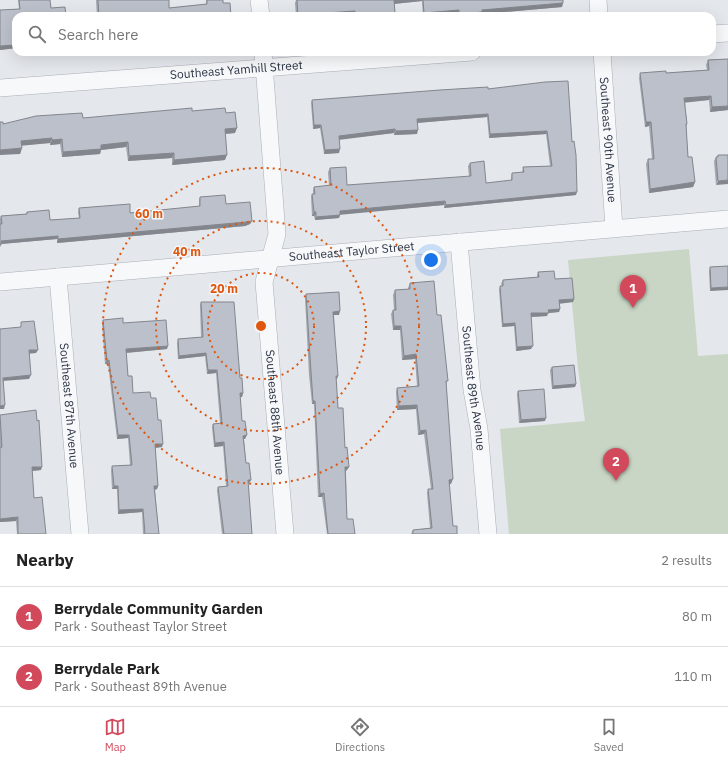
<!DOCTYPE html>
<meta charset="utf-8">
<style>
:root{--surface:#fff;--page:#f6f6f6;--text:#222;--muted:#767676;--line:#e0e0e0;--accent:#d1495b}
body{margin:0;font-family:"IBM Plex Sans",sans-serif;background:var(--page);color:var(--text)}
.you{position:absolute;left:431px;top:260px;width:14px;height:14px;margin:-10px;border:3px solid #fff;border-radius:50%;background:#1a73e8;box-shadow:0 0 0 6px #1a73e833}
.badge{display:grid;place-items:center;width:26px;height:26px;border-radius:50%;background:var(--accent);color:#fff;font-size:13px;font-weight:700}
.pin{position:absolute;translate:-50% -33px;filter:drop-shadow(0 1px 2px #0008)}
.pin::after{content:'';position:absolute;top:21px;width:14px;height:12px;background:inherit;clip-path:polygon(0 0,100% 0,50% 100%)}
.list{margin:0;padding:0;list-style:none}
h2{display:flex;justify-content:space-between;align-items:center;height:52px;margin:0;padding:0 16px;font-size:17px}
h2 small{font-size:13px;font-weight:400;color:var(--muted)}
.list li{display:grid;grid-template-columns:26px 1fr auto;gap:12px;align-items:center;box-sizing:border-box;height:60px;padding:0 16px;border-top:1px solid var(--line)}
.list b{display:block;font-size:15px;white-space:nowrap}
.list p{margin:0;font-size:13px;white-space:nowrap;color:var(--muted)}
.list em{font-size:13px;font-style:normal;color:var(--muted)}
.icon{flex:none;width:22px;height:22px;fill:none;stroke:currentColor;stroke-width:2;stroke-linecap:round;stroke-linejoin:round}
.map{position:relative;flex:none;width:728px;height:534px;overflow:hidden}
.search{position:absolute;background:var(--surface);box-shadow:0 4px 16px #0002;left:12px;right:12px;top:12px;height:44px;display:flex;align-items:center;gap:10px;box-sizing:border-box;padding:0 14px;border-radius:12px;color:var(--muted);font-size:15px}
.sheet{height:172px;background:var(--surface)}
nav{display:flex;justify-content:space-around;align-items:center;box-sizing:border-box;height:56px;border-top:1px solid var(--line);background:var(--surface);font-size:11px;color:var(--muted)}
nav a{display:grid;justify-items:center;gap:2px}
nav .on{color:var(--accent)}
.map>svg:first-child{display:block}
.green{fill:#c9d6c5}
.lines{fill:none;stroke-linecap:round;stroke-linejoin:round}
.minor-casing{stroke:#a9aeb7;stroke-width:18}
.minor{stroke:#f7f8fa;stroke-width:17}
.wall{fill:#a1a5ae}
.shaded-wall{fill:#83868d}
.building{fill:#bbc0ca;stroke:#83868d}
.ring{fill:none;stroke:#df570f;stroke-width:2;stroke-dasharray:2 4}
.labels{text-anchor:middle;stroke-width:3;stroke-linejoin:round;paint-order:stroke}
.street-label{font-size:12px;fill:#2b3445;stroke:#f4f6f9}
.centre{fill:#df570f;stroke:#f4f6f9;stroke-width:2}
.ring-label{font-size:12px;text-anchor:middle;font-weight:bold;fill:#df570f;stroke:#f4f6f9;stroke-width:3;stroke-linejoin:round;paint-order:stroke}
</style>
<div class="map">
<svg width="728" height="534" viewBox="0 0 728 534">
<rect width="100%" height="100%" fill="#e4e7ec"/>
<path class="green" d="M689,249L698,356L728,354V534H509L500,429L585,421L578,368L568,260Z"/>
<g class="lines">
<g class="minor-casing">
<g id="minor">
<path d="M259,0L261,16"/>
<path d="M598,0L599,16"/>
<path d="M712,34L728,33"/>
<path id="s1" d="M263,52L277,234L264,282L285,534"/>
<path id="s2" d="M602,52L614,228"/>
<path id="s3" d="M0,88L472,52"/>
<path id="s4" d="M459,242L472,390L479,429L488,534"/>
<path id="s5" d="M58,277L80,534"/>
<path id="s6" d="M0,282L728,219"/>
</g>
</g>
<use href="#minor" class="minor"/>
</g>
<path class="wall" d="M18,0H50L16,16V48L0,50L19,9Z
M96,0H169V8L206,4V0H223V3L231,16H97Z
M296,0H563L562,7L482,14L481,16H458V14L433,16H423L422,1L394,4L395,13L394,16H353V15L342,16H296L295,3Z
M728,59V110L710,112L709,100L685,102L687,124L686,128L688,157L695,182L693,187L649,193L646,164L648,159H652L649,126L645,127L639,78L640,73H666L707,70L706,65L708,60Z
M488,89L572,142L576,195L444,208V205L340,214L339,218L315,220L314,216H312L311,197L312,194H313V190L314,187L329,186L328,172L330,168L347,185L469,177L468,166L470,163L486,183L511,181V177L512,173H522L523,167L550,166L546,134L489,138L487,117L417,123V134L394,135V133L339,139V153L324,154L320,128L313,129L311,103L312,100Z
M192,111L226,113L235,133L225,134V160L172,165V158L128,161L126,147L101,150L100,154L62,157L60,144L50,145V143L21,145L22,148L20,154L3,124Z
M718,155H728L716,185L714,161L716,157H717Z
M200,197L226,204L252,221L250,224L245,226L57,243V239L1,244L0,247V219L1,216L26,214L27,212L50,220L79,218L78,212L79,208L130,213L199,207V200Z
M728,266L710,291L709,271L710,267Z
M538,272L555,279L574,299L573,302L560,303V309L559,312L548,313L547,316L531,317V349L516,351L514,326L502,327L499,290L500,286H502L501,284L503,280L537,277V275Z
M410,283L437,315L447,385H446L451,484H449L453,526L457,534H411L413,530L430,528L427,493L428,489H431L424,434L418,435L416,409L397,410L396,392L397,388L417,386L415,359L402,360L400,330H393L391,314L393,310H394L393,295L395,290L408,289V288Z
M306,294L339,315H334L337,379H336L338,408L347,470L346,471L347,519L355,534H327L322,497H318L314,404H312L309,375L305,298Z
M201,302L240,378L243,393L242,397H240L242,421L245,439H244L246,463L251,480L249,483H248L252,534H222L217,490L218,487L226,486L224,458L223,446L214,447L212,427L213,424L220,423L216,373L207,374L205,356L178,359L177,343L178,339L201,337L200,305Z
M103,320L123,323L167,349L126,353L128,376L133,393L151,398L158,420L162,447L155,448L158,486L157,489L155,490L159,534H143L142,512L118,514L117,489H112L111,470L112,466L130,465L128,438L117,439L108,364H105L102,323Z
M552,367L576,384L575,387L552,389L550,370Z
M518,391L545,421L519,423L517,394Z
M0,415L41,470L32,471L34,498L46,534H17L16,521L0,522Z"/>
<path class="shaded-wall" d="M394,0H422V1L393,4Z
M563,3L562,7L482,14L481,16H459V14L482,10Z
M459,10L458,14L433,16H423L424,13Z
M355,11L353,15L324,16L326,13Z
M395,13L394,16H357Z
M16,45V48L0,50V46Z
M711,96L709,100L682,103L684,98Z
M728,106V110L710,112L712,107Z
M488,114L487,117L416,123L417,119Z
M646,122H651L649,126L645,127Z
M314,125H321L320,128L313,129Z
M237,128L235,133L223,134L225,129Z
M395,129L394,133L338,140L339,136Z
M418,130L417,134L394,135L396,131Z
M547,131L546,134L489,138L490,134Z
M52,138L50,143L19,146L21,141Z
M62,139L60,144L50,145L52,140Z
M128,142L126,147L101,150L100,154L62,157L63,152L101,145Z
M22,148L20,154L0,155V150Z
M340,149L339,153L324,154L325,150Z
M174,153L172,158L128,161L129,156Z
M227,155L225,160L172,165L174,160Z
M728,180V184L716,185L718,181Z
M695,182L693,187L649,193L650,189Z
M577,192L576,195L444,208L446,205Z
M445,201L444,205L338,215L340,211Z
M314,212H316L314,216H312Z
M340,215L339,218L315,220L316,217Z
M252,221L250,224L245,226L57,243L58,239Z
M58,236L57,239L1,244L0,247V244L1,241Z
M728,287V290L710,291L711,288Z
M574,299L573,302L558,304L559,300Z
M560,309L559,312L548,313L547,316L529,317L531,313L548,310Z
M340,311L339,315H332L333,312Z
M515,323L514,326L502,327L503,324Z
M394,326H401L400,330H393Z
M168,346L167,349L124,353L126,349Z
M533,346L531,349L516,351L517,347Z
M29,350H38L36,353L27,354Z
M206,353L205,356L178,359L179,356Z
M416,354L415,359L402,360L404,356Z
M109,360L108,364H105L107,361Z
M208,370H217L216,373L207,374Z
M31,375L29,379L2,381L3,378Z
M336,376H338L337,379L334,380Z
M576,384L575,387L552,389L553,386Z
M240,393H243L242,397H239Z
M313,401H315L314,404H312Z
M5,405L4,409H0V406Z
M417,405L416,409L397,410L399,406Z
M546,418L545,421L519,423L521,420Z
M426,430L424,434L418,435L420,431Z
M118,435H129L128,438L117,439Z
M247,435L245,439H242L243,436Z
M224,442L223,446L214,447L215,443Z
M155,444H163L162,447L154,448Z
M32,467H42L41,470L31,471Z
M345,467H349L347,470L344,471Z
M453,479L451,484H447L449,480Z
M248,480H251L249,483H246Z
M114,486H118L117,489H112Z
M154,486H158L157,489L153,490Z
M324,493L322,497H318L320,494Z
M143,509L142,512L118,514L119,510Z
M18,517L16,521L0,522V519Z"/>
<path class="building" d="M19,0H50L51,8L65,7L66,16H16V45L0,46V10L20,9Z
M98,0H169V8L207,4V0H223V3H230L231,16H99Z
M297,0H394L395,13L355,16V11L326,13V16H298Z
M423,0H563V3L482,10V12L459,14V10L424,13Z
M728,59V106L712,107L711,96L684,98L687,124H686L688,157H692L695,182L650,189L648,159H654L651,122H646L640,73L666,71V73L709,70L708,60Z
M568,81L572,142L574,141L576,155L577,192L446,205L445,201L340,211V215L316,217V212H314L312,194H315L314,187L331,185L330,168L346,167L347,185L471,176L470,163L484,161L486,183L512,180V173L524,172L523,167L552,166L547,131L490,134L488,114L417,119L418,130L396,131L395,129L339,136L340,149L325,150L321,125H314L312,100L440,90L488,87V89L545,82Z
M192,108V111L225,108L226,113L235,112L237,128L225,129L227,155L174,160V153L129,156L128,142L101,145V149L63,152L62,139L52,140V138L21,141L22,148L0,150V122H3V124L36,116L82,113L83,118Z
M718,155H728V180L718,181L716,157H718Z
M225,195L226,204L250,202L252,221L246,222L58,239V236L1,241L2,244H0V224H2L1,216L27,214V212L49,210L50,220L80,218L79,208L130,204V213L200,206V197Z
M728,266V287L711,288L710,267Z
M554,271L555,279L572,278L574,299L559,300L560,309L548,310L549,313H531L533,346L517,347L515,323L503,324L500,286H503V280L539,277L538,272Z
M434,281L437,315H441L448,381H446L453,479L449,480L453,526H457V534H413V530L432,528L428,489H433L426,430L420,431L417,405L399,406L397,388L419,386L416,354L404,356L401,326H394L393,310H396L395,290L410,289V283Z
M339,292L340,311L333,312L338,376H336L338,408H343L345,448L347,447L349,467H345L347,519H353L355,534H328L324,493L320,494L315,401H313L311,372L306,294Z
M201,302H234L240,378H242L243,393H240L242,421H245L247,435L243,436L246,463H249L251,480H248L252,534H224L218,487L228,486L225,455L224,442L215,443L213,424L222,423L217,370H208L206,353L179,356L178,339L203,337Z
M123,318V323L166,320L168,346L126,349L128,376H132L133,393L150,392L151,398H156L158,420H161L163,444H155L158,486H154L159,534H145L143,509L119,510L118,486H114L112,466L132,465L129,435H118L109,360L107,361L103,320Z
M34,321L38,350H29L31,375L3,378L5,405L0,406V329L21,327V322Z
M574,365L576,384L553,386L552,367Z
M544,389L546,418L521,420L518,391Z
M36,410L37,421L39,420L42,467H32L34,498L42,497L46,534H18V517L0,519V448L2,447L0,415Z"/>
<g class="ring">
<circle cx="261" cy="326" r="53"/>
<circle cx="261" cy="326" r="105"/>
<circle cx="261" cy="326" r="158"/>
</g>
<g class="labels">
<g class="street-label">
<text dy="4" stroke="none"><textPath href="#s3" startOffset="237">Southeast Yamhill Street</textPath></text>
<text dy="4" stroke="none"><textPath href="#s2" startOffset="88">Southeast 90th Avenue</textPath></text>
<text dy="4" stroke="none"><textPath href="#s6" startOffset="353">Southeast Taylor Street</textPath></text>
<text dy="4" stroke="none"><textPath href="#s4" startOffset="147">Southeast 89th Avenue</textPath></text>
<text dy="4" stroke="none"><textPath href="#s5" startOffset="129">Southeast 87th Avenue</textPath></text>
<text dy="4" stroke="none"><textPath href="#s1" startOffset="363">Southeast 88th Avenue</textPath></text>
</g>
</g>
<circle cx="261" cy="326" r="6" class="centre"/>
<g class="ring-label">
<text x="149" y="218">60 m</text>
<text x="187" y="256">40 m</text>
<text x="224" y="293">20 m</text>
</g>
</svg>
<div class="you"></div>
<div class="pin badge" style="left:633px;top:308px">1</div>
<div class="pin badge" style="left:616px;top:481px">2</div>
<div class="search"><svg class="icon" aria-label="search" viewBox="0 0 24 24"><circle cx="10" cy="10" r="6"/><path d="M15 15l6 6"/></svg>Search here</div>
</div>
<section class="sheet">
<h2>Nearby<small>2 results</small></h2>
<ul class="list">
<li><span class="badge">1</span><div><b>Berrydale Community Garden</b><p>Park · Southeast Taylor Street</p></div><em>80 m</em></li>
<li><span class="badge">2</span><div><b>Berrydale Park</b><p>Park · Southeast 89th Avenue</p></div><em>110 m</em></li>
</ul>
</section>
<nav>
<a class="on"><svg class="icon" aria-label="map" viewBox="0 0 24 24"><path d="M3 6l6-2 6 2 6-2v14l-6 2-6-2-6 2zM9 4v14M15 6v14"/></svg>Map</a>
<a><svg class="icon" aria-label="directions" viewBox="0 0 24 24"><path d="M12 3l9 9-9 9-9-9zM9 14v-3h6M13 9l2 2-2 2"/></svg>Directions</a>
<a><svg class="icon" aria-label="saved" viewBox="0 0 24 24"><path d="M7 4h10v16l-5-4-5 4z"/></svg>Saved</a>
</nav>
